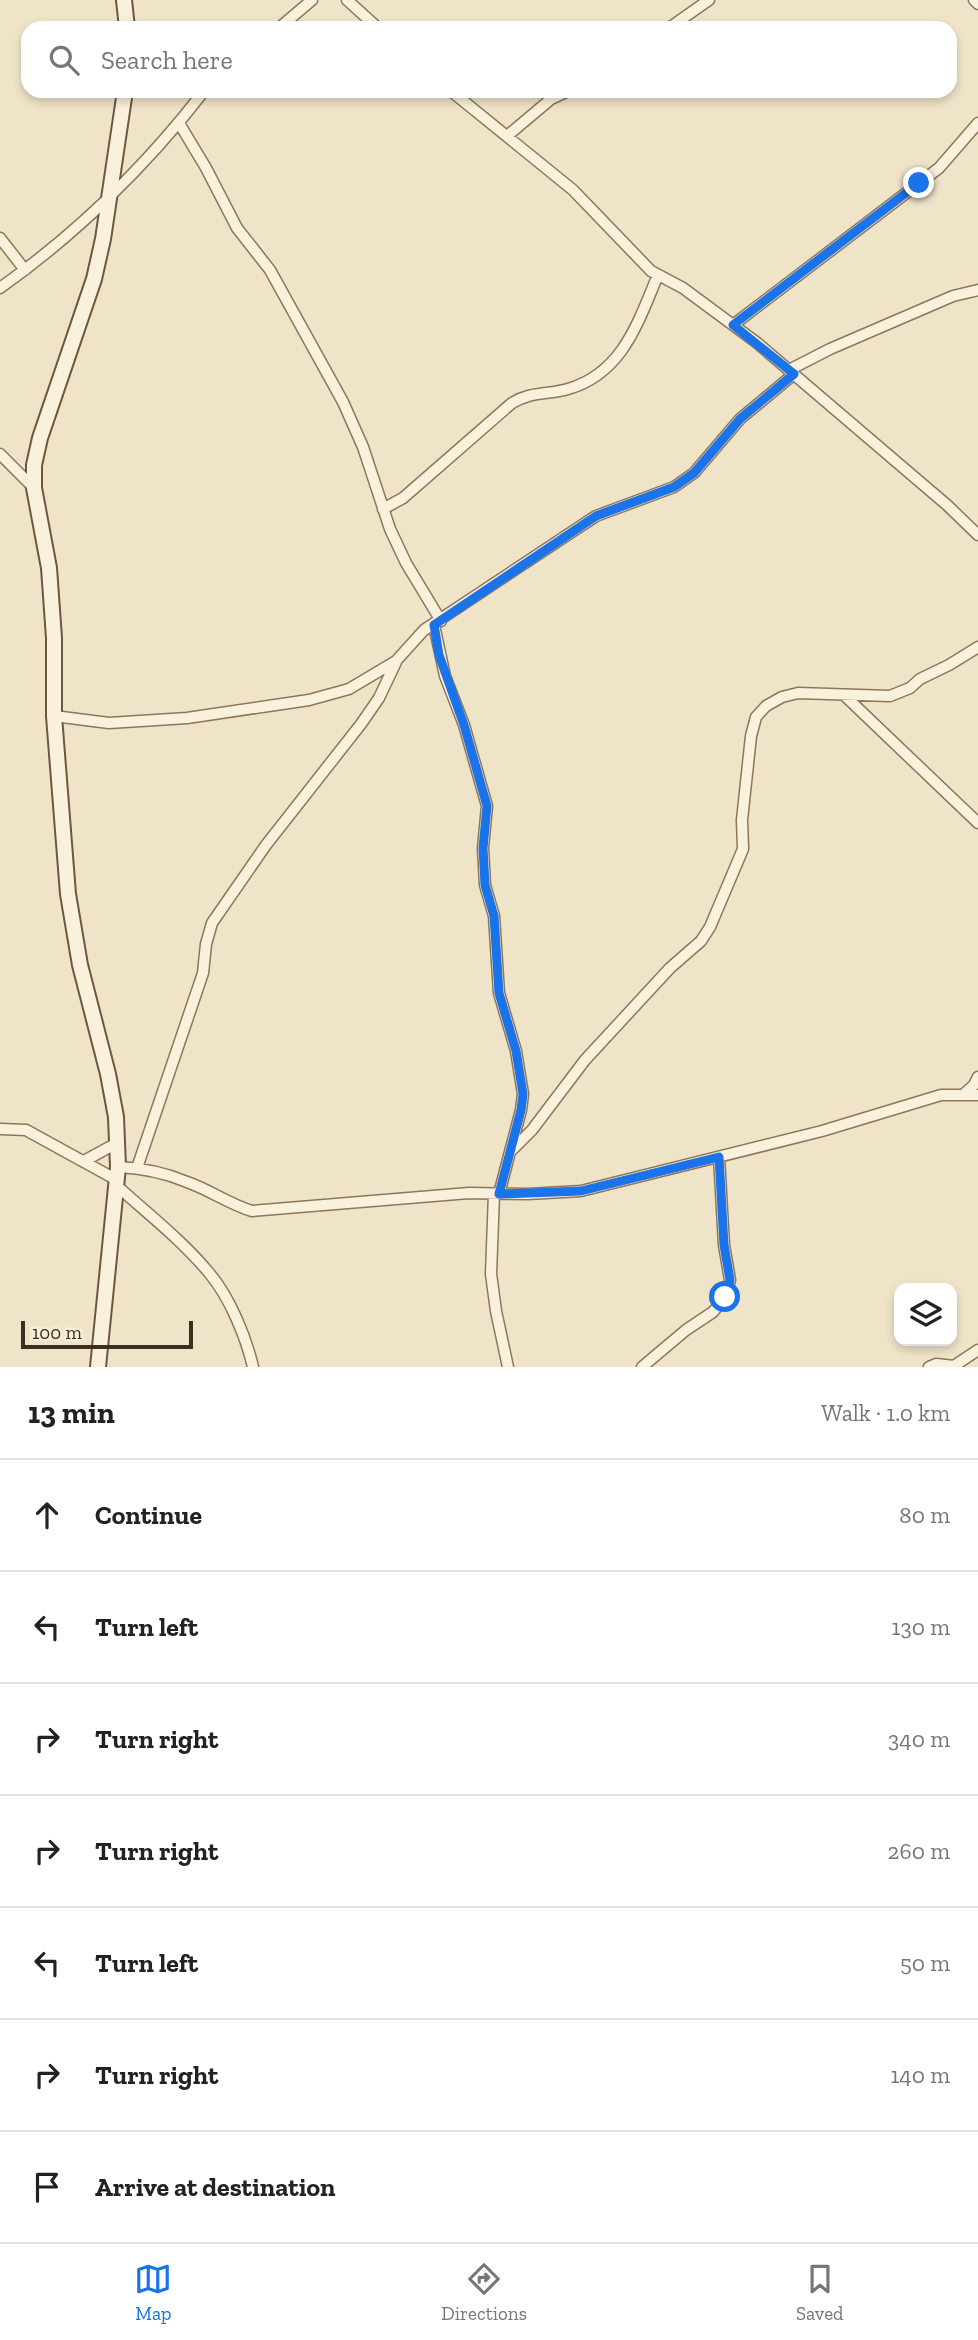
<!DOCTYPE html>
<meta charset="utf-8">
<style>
:root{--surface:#fff;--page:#f6f6f6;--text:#222;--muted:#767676;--line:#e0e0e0;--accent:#1a73e8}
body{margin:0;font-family:"Zilla Slab",serif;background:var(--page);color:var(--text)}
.controls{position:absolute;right:21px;bottom:21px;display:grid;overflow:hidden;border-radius:14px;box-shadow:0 4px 10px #0003}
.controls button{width:63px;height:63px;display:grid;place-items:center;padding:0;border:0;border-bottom:2px solid var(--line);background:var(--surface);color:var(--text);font:35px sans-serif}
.scale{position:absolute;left:21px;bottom:18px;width:172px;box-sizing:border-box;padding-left:7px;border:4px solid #3d2e20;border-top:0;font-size:19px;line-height:24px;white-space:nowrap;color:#3d2e20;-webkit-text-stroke:5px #f7eed8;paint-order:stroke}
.stop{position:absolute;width:21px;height:21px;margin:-16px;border:5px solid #1a73e8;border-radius:50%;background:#fff}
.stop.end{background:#1a73e8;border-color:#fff;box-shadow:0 2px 7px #0008}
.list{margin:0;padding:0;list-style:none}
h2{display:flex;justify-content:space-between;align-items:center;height:91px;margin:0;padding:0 28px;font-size:30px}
h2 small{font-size:23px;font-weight:400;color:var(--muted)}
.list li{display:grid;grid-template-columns:46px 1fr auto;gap:21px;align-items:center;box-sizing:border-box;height:112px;padding:0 28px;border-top:2px solid var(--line)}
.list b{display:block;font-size:26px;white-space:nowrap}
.list em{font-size:23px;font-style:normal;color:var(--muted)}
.icon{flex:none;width:38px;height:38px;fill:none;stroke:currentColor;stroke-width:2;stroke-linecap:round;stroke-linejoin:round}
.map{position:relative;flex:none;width:978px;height:1367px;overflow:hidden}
.search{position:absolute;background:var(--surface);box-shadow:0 4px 10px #0003;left:21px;right:21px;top:21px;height:77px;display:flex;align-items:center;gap:18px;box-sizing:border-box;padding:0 24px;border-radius:21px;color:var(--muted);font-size:26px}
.sheet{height:875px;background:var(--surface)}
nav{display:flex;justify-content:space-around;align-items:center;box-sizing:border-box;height:98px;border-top:2px solid var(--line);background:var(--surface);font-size:19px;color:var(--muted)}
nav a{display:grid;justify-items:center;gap:4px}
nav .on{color:var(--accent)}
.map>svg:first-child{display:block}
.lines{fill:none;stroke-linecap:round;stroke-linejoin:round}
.street-casing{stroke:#8d765c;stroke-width:13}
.secondary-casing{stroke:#6f573f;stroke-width:18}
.street{stroke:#faf1dc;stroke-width:10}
.secondary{stroke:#faf1dc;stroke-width:14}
.route{stroke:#1a73e8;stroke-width:9}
</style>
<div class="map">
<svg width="978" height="1367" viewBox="0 0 978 1367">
<rect width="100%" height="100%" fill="#f0e4c8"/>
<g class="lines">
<g class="street-casing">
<path id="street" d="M347,0L378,28
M974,0L978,4
M279,28L312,0
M669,28L709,0
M451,91L573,190L651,271L683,288L756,342L947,505L978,535
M179,123L206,168L237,228L270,270L343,402L363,447L390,529L406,563L441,621
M507,136L551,99L568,91
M0,238L25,270
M0,288C76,234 147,165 204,91
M733,325L939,168L978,123
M789,370L830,349L953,296L978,290
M0,454L34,488
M383,509L403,498L512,403C532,391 547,395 568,389C623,373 638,322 658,275
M434,625L445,676L464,725L487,806L483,848L485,885L494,916L499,993L516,1051L523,1094L521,1110L499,1194
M844,695L978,823
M54,716L109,723L187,718L309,700L349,689L396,661L424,630L596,516L674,487L694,473L740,419L794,374
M964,1094L974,1085L978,1077
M0,1129L26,1130L117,1180
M510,1152L532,1130L585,1060L670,968L701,941L710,927L743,849L742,820L751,736L756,717L766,706L782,697L798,693L890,696L910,688L920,679L949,665L978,647
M84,1161L117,1143
M118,1167C141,1168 166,1173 187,1182C210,1190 229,1204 252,1211L469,1193L528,1194L581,1191L822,1131L941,1095H978
M137,1168L203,973L206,944L212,923L266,845L361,724L379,698L396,662
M116,1185C148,1214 183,1241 210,1274C230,1298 246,1337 253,1367
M494,1194L491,1274L496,1311L508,1367
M642,1367L686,1330L713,1312L725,1297L730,1280L724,1245L719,1157
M929,1367L936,1364L954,1366L978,1350"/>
</g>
<g class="secondary-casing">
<path id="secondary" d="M124,0L127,28
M98,1367L118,1167L116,1117L108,1074L80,965L68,894L54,716V638L49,568L34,488V465L40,438L94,279L103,239L125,91"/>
</g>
<use href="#street" class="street"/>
<use href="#secondary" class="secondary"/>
</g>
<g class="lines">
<path class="route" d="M725,1297L730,1280L724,1245L719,1157L581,1191L499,1194L521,1110L523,1094L516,1051L499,993L494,916L485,885L483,848L487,806L464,725L439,655L434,625L596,516L674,487L694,473L740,419L794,374L733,325L919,183"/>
</g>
</svg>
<div class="controls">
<button><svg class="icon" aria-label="layers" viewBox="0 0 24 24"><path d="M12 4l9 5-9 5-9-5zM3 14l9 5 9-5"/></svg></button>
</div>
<div class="scale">100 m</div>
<div class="stop" style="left:725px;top:1297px"></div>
<div class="stop end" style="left:919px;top:183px"></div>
<div class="search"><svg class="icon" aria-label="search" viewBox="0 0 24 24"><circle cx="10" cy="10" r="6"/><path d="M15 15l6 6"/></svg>Search here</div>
</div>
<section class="sheet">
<h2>13 min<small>Walk · 1.0 km</small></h2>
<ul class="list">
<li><svg class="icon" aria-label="ahead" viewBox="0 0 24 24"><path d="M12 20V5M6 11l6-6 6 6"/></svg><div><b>Continue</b></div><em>80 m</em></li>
<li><svg class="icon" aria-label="left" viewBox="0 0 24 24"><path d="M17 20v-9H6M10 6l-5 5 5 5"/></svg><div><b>Turn left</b></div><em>130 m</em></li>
<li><svg class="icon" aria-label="right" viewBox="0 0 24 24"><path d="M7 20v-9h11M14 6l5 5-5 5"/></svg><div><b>Turn right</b></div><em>340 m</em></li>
<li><svg class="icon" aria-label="right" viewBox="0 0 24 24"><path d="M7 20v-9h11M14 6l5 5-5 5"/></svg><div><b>Turn right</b></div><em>260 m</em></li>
<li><svg class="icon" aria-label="left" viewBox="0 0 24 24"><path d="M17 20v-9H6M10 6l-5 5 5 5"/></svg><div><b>Turn left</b></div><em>50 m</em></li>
<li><svg class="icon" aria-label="right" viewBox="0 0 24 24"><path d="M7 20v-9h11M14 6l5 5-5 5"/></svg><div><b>Turn right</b></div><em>140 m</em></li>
<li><svg class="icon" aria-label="arrive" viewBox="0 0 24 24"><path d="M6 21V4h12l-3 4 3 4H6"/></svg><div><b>Arrive at destination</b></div></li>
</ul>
</section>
<nav>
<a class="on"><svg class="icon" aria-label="map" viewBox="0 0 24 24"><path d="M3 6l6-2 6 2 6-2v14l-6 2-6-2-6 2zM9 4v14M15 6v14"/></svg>Map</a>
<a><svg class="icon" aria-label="directions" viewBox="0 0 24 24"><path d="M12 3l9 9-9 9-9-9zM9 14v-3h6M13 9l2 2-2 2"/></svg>Directions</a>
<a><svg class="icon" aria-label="saved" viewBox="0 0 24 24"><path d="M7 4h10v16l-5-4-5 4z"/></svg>Saved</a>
</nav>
